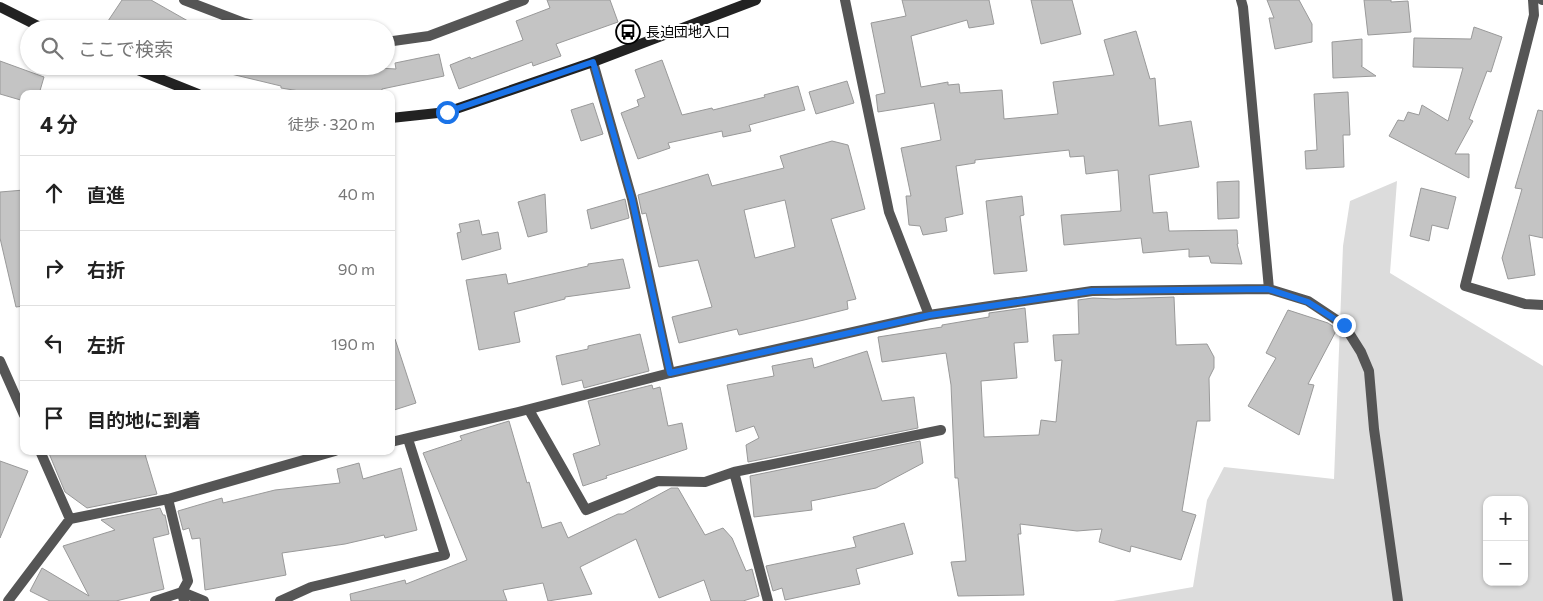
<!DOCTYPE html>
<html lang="ja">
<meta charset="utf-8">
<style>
:root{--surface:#fff;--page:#f2f2f2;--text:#222;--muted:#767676;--line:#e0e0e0}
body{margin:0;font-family:Commissioner,"Noto Sans JP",sans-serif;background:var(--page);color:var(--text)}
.controls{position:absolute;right:15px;bottom:15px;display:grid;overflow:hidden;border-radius:10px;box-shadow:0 1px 4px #0004}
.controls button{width:45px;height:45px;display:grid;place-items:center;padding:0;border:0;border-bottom:1px solid var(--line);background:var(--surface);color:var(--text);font:25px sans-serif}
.stop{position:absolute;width:15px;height:15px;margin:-11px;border:4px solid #1a73e8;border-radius:50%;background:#fff}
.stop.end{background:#1a73e8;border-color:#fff;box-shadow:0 1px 5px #0008}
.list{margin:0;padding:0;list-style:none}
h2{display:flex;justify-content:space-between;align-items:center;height:65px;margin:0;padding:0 20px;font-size:21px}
h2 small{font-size:16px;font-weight:400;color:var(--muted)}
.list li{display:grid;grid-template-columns:32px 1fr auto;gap:15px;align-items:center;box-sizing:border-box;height:75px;padding:0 20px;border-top:1px solid var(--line)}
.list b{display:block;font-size:19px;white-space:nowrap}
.list em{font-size:16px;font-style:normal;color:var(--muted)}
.icon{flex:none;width:28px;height:28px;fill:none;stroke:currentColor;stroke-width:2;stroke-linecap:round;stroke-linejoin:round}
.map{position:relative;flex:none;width:1543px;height:601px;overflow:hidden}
.search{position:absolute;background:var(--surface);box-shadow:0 1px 4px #0004;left:20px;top:20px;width:375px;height:55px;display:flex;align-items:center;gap:12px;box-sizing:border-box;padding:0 18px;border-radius:28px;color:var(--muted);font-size:19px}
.panel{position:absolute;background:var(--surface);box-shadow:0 1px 4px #0004;left:20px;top:90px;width:375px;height:365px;border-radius:10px}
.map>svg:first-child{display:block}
.green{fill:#dcdcdc;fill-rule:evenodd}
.building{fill:#c4c4c4;stroke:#999;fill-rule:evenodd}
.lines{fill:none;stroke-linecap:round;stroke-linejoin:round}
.street{stroke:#555;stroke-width:10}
.secondary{stroke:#222;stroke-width:10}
.route{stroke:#1a73e8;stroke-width:6}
.labels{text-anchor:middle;stroke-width:4;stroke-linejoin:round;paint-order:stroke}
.poi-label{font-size:14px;fill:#000;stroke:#fff;text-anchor:start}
</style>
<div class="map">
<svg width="1543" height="601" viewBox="0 0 1543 601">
<rect width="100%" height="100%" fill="#fff"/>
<path class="green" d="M1397,181L1390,273L1543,366V601H1113L1193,587L1207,500L1224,467L1334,479L1343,246L1350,201ZM1487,500H1524V582H1487Z"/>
<path class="building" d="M122,0H151L202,29H119L108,21Z
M547,0H610L618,22L556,44L561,56L533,66L532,62L459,89L450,65L470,57L471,59L523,40L516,21L550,8Z
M902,0H989L994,24L969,28L967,20L911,36L921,87L948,82V85L959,84L960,93L1002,90L1004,119L1058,114L1053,82L1114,75L1104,40L1136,31L1150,79L1155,78L1159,126L1191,121L1199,167L1149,175L1153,213L1167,212L1169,231L1237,230L1238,244H1237L1242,264L1211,263L1209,256L1189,257V249L1143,253L1141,238L1064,245L1061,215L1121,211L1118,170L1086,174L1084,156L1070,157L1069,150L975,160V163L956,166L963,214L945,218L947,231L923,235L920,226L909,225L906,196H911L901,148L941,140L934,103L878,112L876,95L885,93L871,23L906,16Z
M1031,0H1072L1081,34L1041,44Z
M1267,0H1299L1312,24V42L1275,49L1269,18H1274Z
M1364,0H1391V2L1408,1L1411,32L1368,35Z
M1474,27L1502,37L1491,72L1487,71L1469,119L1473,121L1455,154H1469V178L1389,136L1398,120L1404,121L1408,112L1419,115L1422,105L1448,121L1463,68L1413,67L1414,38L1471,39Z
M1362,39V66H1361L1376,76L1333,78L1332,42Z
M439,54L444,76L382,89L381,94L330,93V94H318L281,88V86L231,74L232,66H343L396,69L395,63Z
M662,60L682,115L712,108L713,110L765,97L764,95L798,86L805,110L749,125L751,131L723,137L722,131L668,143L670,148L638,159L621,113L639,106L637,100L645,97L635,70Z
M0,61L44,77L39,94H24V101L0,94Z
M847,81L854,103L816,114L809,92Z
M1348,92L1350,135H1343L1344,167L1306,169L1305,151L1317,150L1314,94Z
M593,103L603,134L581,141L571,110Z
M1538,110L1543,111V238L1529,235L1535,275L1508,279L1502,258L1522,189L1515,188Z
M832,141L848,145L865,209L831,219L856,299L847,301L848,309L804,320L739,335L737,329L679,343L672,317L712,307L698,260L659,267L646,213L642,214L638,195L708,174L712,186L784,168L780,156ZM785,200L795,247L755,258L744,210Z
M1239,181V218L1218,219L1217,182Z
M1421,188L1456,197L1448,229L1432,225L1429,241L1410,236Z
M24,190V306L16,307L0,238V192Z
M545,194L547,232L528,237L518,202Z
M1022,196L1024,215L1020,216L1027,271L994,274L986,201Z
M625,199L629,218L591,229L587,210Z
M479,220L482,235L498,232L501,249L462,260L457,233L461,232L459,224Z
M623,259L630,288L565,297V299L514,312L520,342L479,350L466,280L506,274L508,284L588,266V264Z
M1174,297L1176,345L1207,344L1214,357V368L1209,378L1210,421H1197L1182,511L1196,515L1181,560L1131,546L1130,552L1099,542L1102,529L1077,531L1020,524L1021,534H1018L1024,595L958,596L951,562L966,561L958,478H955L951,385L946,353L882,362L878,337L942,327V325L989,317V313L1025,308L1028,342L1014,343L1017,378L981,381L984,437L1039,435L1041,420L1056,422L1062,360L1055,361L1053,335L1079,334L1078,300L1093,298L1115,299Z
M1288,310L1328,323L1337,329L1308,384L1314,385L1299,435L1248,406L1276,358L1266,353Z
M640,334L649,371L584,388L582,380L562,385L556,356L588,349V346Z
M391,339H395L416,403L391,411Z
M867,351L882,401L914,397L918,428L748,462L746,445L759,438L754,426L736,432L727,385L774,376L772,366L812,358L814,368Z
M652,385L653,389L660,387L668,426L682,423L687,449L606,476L607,478L583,486L573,454L600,445L588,401Z
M509,421L527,483L529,482L542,528L561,522L568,538L618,514H623L671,488H678L705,535L723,528L732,538L746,571L752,569L759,596L743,601H711L704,580L659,598L636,539L580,567L592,594L548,601L543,583L503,590L507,601H351L350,594L405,580L406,584L467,560L423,453L462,440L460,436Z
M920,441L923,463L876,488L811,501L812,510L754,517L750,476Z
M48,451H144L157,494L87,508L65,492Z
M0,461L28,471L0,538Z
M359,463L363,479L401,468L417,530L385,538L384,535L345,544L282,553L286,575L205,590L200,538L192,539L189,528L183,530L178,511L222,498L223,503L275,490L340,483L337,469Z
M160,508L163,515H165L169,534L153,538L164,589L116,601H50L30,591L42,568L89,596L63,546L115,530L101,520Z
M904,523L913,554L856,569L860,584L785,600L782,588L773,591L766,566L856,547L853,537Z"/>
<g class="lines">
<path class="street" d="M184,0L244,23L272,29
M845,0L889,212L929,315
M1241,0L1243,7L1269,289
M1533,0L1534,15L1465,286L1525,304L1543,305
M1542,0H1543
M386,42L429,36L524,0
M593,62L632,199L670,373
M0,361L24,415
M529,410L586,510L658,481L705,482L734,472
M391,442L518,412L670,373L929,315L1092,291L1269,289L1308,301L1344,325L1361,352L1369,371L1374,429L1398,601
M40,451L70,519
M168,499L188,581L182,592L204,601
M8,601L70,519L168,499L335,451
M155,601L182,592L184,601
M280,601L311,587L445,555L408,439
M768,601L734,472L941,430"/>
<path class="secondary" d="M0,7L44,29
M128,66L198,94
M391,118L447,112L593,62L756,0"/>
</g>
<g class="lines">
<path class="route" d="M447,112L593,62L632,199L670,373L930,315L1092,291L1268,289L1308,302L1344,325"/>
</g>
<defs>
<g id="bus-ring" transform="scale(1.25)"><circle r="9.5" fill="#fff" stroke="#000" stroke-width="1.5"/><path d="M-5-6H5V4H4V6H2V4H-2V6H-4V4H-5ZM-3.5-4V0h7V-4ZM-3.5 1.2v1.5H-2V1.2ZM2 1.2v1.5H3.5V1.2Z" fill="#000"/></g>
</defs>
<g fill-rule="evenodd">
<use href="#bus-ring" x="628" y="32"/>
</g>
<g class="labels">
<g class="poi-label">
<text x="646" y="37">長迫団地入口</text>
</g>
</g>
</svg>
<div class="controls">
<button>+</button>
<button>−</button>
</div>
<div class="stop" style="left:447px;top:112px"></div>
<div class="stop end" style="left:1344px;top:325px"></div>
<div class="search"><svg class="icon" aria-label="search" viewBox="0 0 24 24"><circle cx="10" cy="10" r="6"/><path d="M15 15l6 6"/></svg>ここで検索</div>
<section class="panel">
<h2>4 分<small>徒歩 · 320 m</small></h2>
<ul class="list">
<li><svg class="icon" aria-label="ahead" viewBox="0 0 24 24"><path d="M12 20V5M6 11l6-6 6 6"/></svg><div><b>直進</b></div><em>40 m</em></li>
<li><svg class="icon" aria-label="right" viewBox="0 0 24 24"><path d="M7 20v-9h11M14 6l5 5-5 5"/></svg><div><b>右折</b></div><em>90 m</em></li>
<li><svg class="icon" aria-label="left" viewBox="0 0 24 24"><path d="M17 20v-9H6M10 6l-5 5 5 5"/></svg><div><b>左折</b></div><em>190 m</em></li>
<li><svg class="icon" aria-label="arrive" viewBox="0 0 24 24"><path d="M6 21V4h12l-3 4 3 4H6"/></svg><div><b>目的地に到着</b></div></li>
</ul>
</section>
</div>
